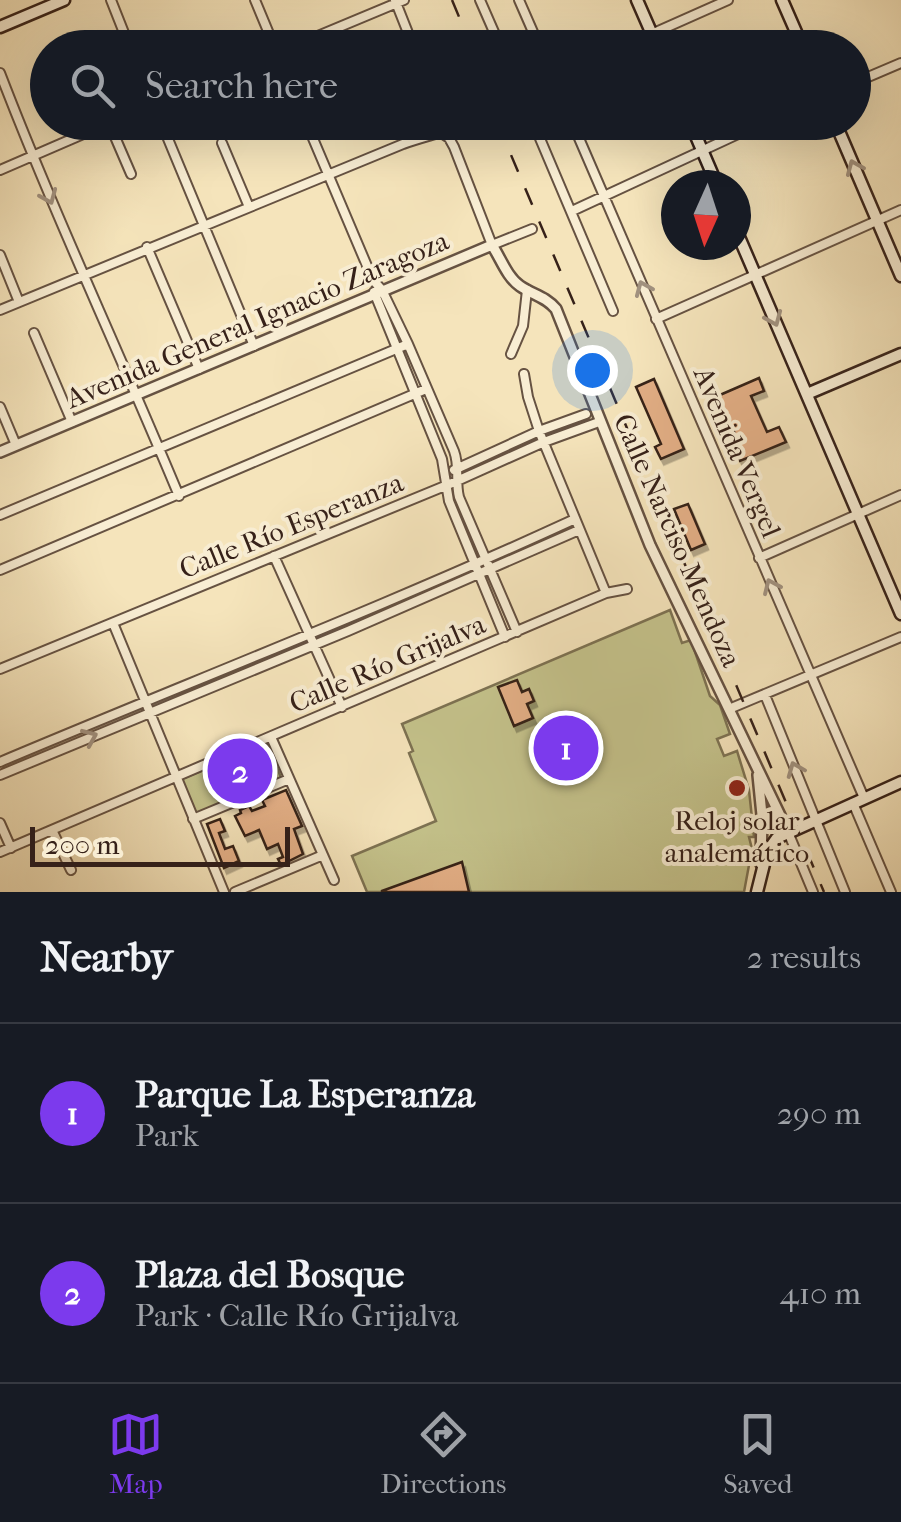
<!DOCTYPE html>
<meta charset="utf-8">
<style>
:root{--surface:#171b24;--page:#242831;--text:#f1f3f6;--muted:#9ea1a6;--line:#363941;--accent:#7c3aed}
body{margin:0;font-family:"IM FELL French Canon",serif;background:var(--page);color:var(--text)}
.compass{position:absolute;left:661px;top:170px;width:90px;height:90px;border-radius:50%;background:var(--surface);box-shadow:0 10px 40px #0002;rotate:183deg}
.scale{position:absolute;left:30px;bottom:25px;width:260px;box-sizing:border-box;padding-left:10px;border:5px solid #362119;border-top:0;font-size:28px;line-height:35px;white-space:nowrap;color:#362119;-webkit-text-stroke:8px #f8edd3;paint-order:stroke}
.you{position:absolute;left:592px;top:370px;width:35px;height:35px;margin:-25px;border:8px solid #fff;border-radius:50%;background:#1a73e8;box-shadow:0 0 0 15px #1a73e833}
.badge{display:grid;place-items:center;width:65px;height:65px;border-radius:50%;background:var(--accent);color:#fff;font-size:32px;font-weight:700}
.pin{position:absolute;translate:-50% -50%;border:5px solid #fff;box-shadow:0 2px 10px #0006}
.list{margin:0;padding:0;list-style:none}
h2{display:flex;justify-content:space-between;align-items:center;height:130px;margin:0;padding:0 40px;font-size:42px}
h2 small{font-size:32px;font-weight:400;color:var(--muted)}
.list li{display:grid;grid-template-columns:65px 1fr auto;gap:30px;align-items:center;box-sizing:border-box;height:180px;padding:0 40px;border-top:2px solid var(--line)}
.list b{display:block;font-size:38px;white-space:nowrap}
.list p{margin:0;font-size:32px;white-space:nowrap;color:var(--muted)}
.list em{font-size:32px;font-style:normal;color:var(--muted)}
.icon{flex:none;width:55px;height:55px;fill:none;stroke:currentColor;stroke-width:2;stroke-linecap:round;stroke-linejoin:round}
.map{position:relative;flex:none;width:901px;height:892px;overflow:hidden}
.search{position:absolute;background:var(--surface);box-shadow:0 10px 40px #0002;left:30px;right:30px;top:30px;height:110px;display:flex;align-items:center;gap:25px;box-sizing:border-box;padding:0 35px;border-radius:55px;color:var(--muted);font-size:38px}
.sheet{height:490px;background:var(--surface)}
nav{display:flex;justify-content:space-around;align-items:center;box-sizing:border-box;height:140px;border-top:2px solid var(--line);background:var(--surface);font-size:28px;color:var(--muted)}
nav a{display:grid;justify-items:center;gap:5px}
nav .on{color:var(--accent)}
.map>svg:first-child{display:block}
.green{fill:#c4c28b;stroke:#7d7252;stroke-width:2.5}
.building{fill:#e3af86;stroke:#362119;stroke-width:2.5;filter:url(#shadow)}
.lines{fill:none;stroke-linecap:round;stroke-linejoin:round}
.minor-casing{stroke:#665242;stroke-width:12}
.tertiary-casing{stroke:#665242;stroke-width:14}
.secondary-casing{stroke:#362119;stroke-width:15}
.minor{stroke:#f8edd3;stroke-width:8}
.tertiary{stroke:#f8edd3;stroke-width:9}
.secondary{stroke:#f8edd3;stroke-width:10}
.rail{stroke:#362119;stroke-width:2.5;stroke-dasharray:18 18;stroke-linecap:butt}
.oneway{stroke:#a1917f}
.poi-dot{fill:#8f2418;stroke:#f8edd3;stroke-width:4}
.labels{text-anchor:middle;stroke-width:8;stroke-linejoin:round;paint-order:stroke}
.street-label{font-size:28px;fill:#362119;stroke:#f8edd3}
.poi-label{font-size:28px;fill:#362119;stroke:#f8edd3}
</style>
<div class="map">
<svg width="901" height="892" viewBox="0 0 901 892">
<defs>
<filter id="shadow"><feDropShadow dx="3" dy="5.5" stdDeviation="0" flood-color="#0004"/></filter>
</defs>
<rect width="100%" height="100%" fill="#f5e4bb"/>
<filter id="stains"><feTurbulence type="fractalNoise" baseFrequency=".002" numOctaves="4"/><feColorMatrix values="0 0 0 0 .2 0 0 0 0 .09 0 0 0 0 .02 0 0 0 .5 -.17"/></filter>
<radialGradient id="worn" r=".72"><stop offset=".6" stop-color="#630" stop-opacity="0"/><stop offset="1" stop-color="#630" stop-opacity=".3"/></radialGradient>
<path class="green" d="M670,610L682,643L691,640L710,696L720,705L730,734L717,739L724,756L737,751L749,790L754,837H749L752,849L744,892H367L352,856L436,821L409,753L413,751L402,724Z
M267,743L282,780L192,817L177,781Z"/>
<path class="building" d="M759,378L764,391L751,396L767,432L779,427L786,442L740,461L733,445L739,443L724,409L719,412L713,398Z
M654,379L684,449L661,459L655,447L661,444L636,387Z
M688,504L705,544L691,550L674,509Z
M517,680L522,692L529,689L534,701L527,704L533,718L514,726L498,687Z
M286,790L302,826L294,829L303,854L281,865L278,859L283,857L278,844L267,849L259,830L245,836L235,816L241,813L240,810L249,806L252,811L265,806L262,800Z
M220,819L225,831L219,833L225,849L233,846L239,861L224,868L207,824Z
M462,862L469,892H382V891Z"/>
<g class="lines">
<g class="minor-casing">
<path id="minor" d="M111,0L130,48
M255,0L275,48
M395,0L414,48
M480,0L501,48
M519,0L540,48
M289,48L404,0
M620,48L728,0
M0,73C55,216 120,354 179,496
M854,83L901,63
M161,122L254,346
M306,122L373,280L382,290L408,344L454,451C460,467 455,481 459,497L517,632
M533,122L613,311
M572,122L864,798
M109,123L131,174
M443,134L449,138L454,147L492,245L532,229
M222,143L249,207
M0,170L111,122
M572,211L764,122
M147,247L199,369
M0,255L19,302
M374,292L442,459L449,501L505,637
M0,310L403,144C425,136 447,132 469,122
M656,319L901,210
M34,333L72,422
M511,354L523,326L527,290
M524,374L528,397L539,431L606,593
M0,407L16,445
M454,470L539,431L586,414
M0,515L408,344
M274,556L342,707
M759,558L901,495
M0,570L426,389
M113,623L224,892
M0,669L457,481L544,442L599,422
M765,695L845,892
M729,709L901,637
M271,737L334,880
M0,762C192,681 386,606 575,519
M0,775L348,631L579,530
M853,803L891,892
M193,819L289,779
M0,823L11,848
M52,830L71,870
M788,832L813,892
M0,852L606,593L627,589
M235,892L323,855"/>
</g>
<g class="tertiary-casing">
<path id="tertiary" d="M0,452L492,245C501,259 507,277 520,286C533,295 545,296 556,309L650,545L788,832
M758,775L762,815L761,864"/>
</g>
<g class="secondary-casing">
<path id="secondary" d="M637,0L658,48
M782,0L803,48
M0,27L64,0
M690,122L717,185
M835,122L901,276
M736,230L901,614
M807,394L901,354
M757,892L767,852L777,838L901,782"/>
</g>
<use href="#minor" class="minor"/>
<use href="#tertiary" class="tertiary"/>
<use href="#secondary" class="secondary"/>
<path class="rail" d="M452,0L472,48
M497,122L824,892"/>
</g>
<defs><path id="oneway-chevron" d="M-2-3.5L2.5 0L-2 3.5" fill="none" stroke-width="1.6" stroke-linecap="round" stroke-linejoin="round" transform="scale(2.5)"/></defs>
<g class="oneway">
<use href="#oneway-chevron" transform="translate(854 167) rotate(-113)"/>
<use href="#oneway-chevron" transform="translate(49 197) rotate(67)"/>
<use href="#oneway-chevron" transform="translate(643 288) rotate(-113)"/>
<use href="#oneway-chevron" transform="translate(774 319) rotate(67)"/>
<use href="#oneway-chevron" transform="translate(771 586) rotate(-114)"/>
<use href="#oneway-chevron" transform="translate(90 737) rotate(-23)"/>
<use href="#oneway-chevron" transform="translate(795 769) rotate(-112)"/>
</g>
<circle class="poi-dot" cx="737" cy="788" r="10"/>
<g class="labels">
<g class="street-label">
<text transform="translate(257 319) rotate(-23)" y="10">Avenida General Ignacio Zaragoza</text>
<text transform="translate(738 452) rotate(67)" y="10">Avenida Vergel</text>
<text transform="translate(291 525) rotate(-22)" y="10">Calle Río Esperanza</text>
<text transform="translate(678 540) rotate(66)" y="10">Calle Narciso Mendoza</text>
<text transform="translate(387 663) rotate(-23)" y="10">Calle Río Grijalva</text>
</g>
<g class="poi-label">
<text x="737" y="830">Reloj solar<tspan x="737" dy="32">analemático</tspan></text>
</g>
</g>
<rect width="100%" height="100%" filter="url(#stains)"/>
<rect width="100%" height="100%" fill="url(#worn)"/>
</svg>
<svg class="compass" viewBox="-18 -18 36 36"><path d="M0-13l5 13h-10z" fill="#e53935"/><path d="M0 13l5-13h-10z" fill="#9ea1a6"/></svg>
<div class="scale">200 m</div>
<div class="you"></div>
<div class="pin badge" style="left:566px;top:748px">1</div>
<div class="pin badge" style="left:240px;top:771px">2</div>
<div class="search"><svg class="icon" aria-label="search" viewBox="0 0 24 24"><circle cx="10" cy="10" r="6"/><path d="M15 15l6 6"/></svg>Search here</div>
</div>
<section class="sheet">
<h2>Nearby<small>2 results</small></h2>
<ul class="list">
<li><span class="badge">1</span><div><b>Parque La Esperanza</b><p>Park</p></div><em>290 m</em></li>
<li><span class="badge">2</span><div><b>Plaza del Bosque</b><p>Park · Calle Río Grijalva</p></div><em>410 m</em></li>
</ul>
</section>
<nav>
<a class="on"><svg class="icon" aria-label="map" viewBox="0 0 24 24"><path d="M3 6l6-2 6 2 6-2v14l-6 2-6-2-6 2zM9 4v14M15 6v14"/></svg>Map</a>
<a><svg class="icon" aria-label="directions" viewBox="0 0 24 24"><path d="M12 3l9 9-9 9-9-9zM9 14v-3h6M13 9l2 2-2 2"/></svg>Directions</a>
<a><svg class="icon" aria-label="saved" viewBox="0 0 24 24"><path d="M7 4h10v16l-5-4-5 4z"/></svg>Saved</a>
</nav>
